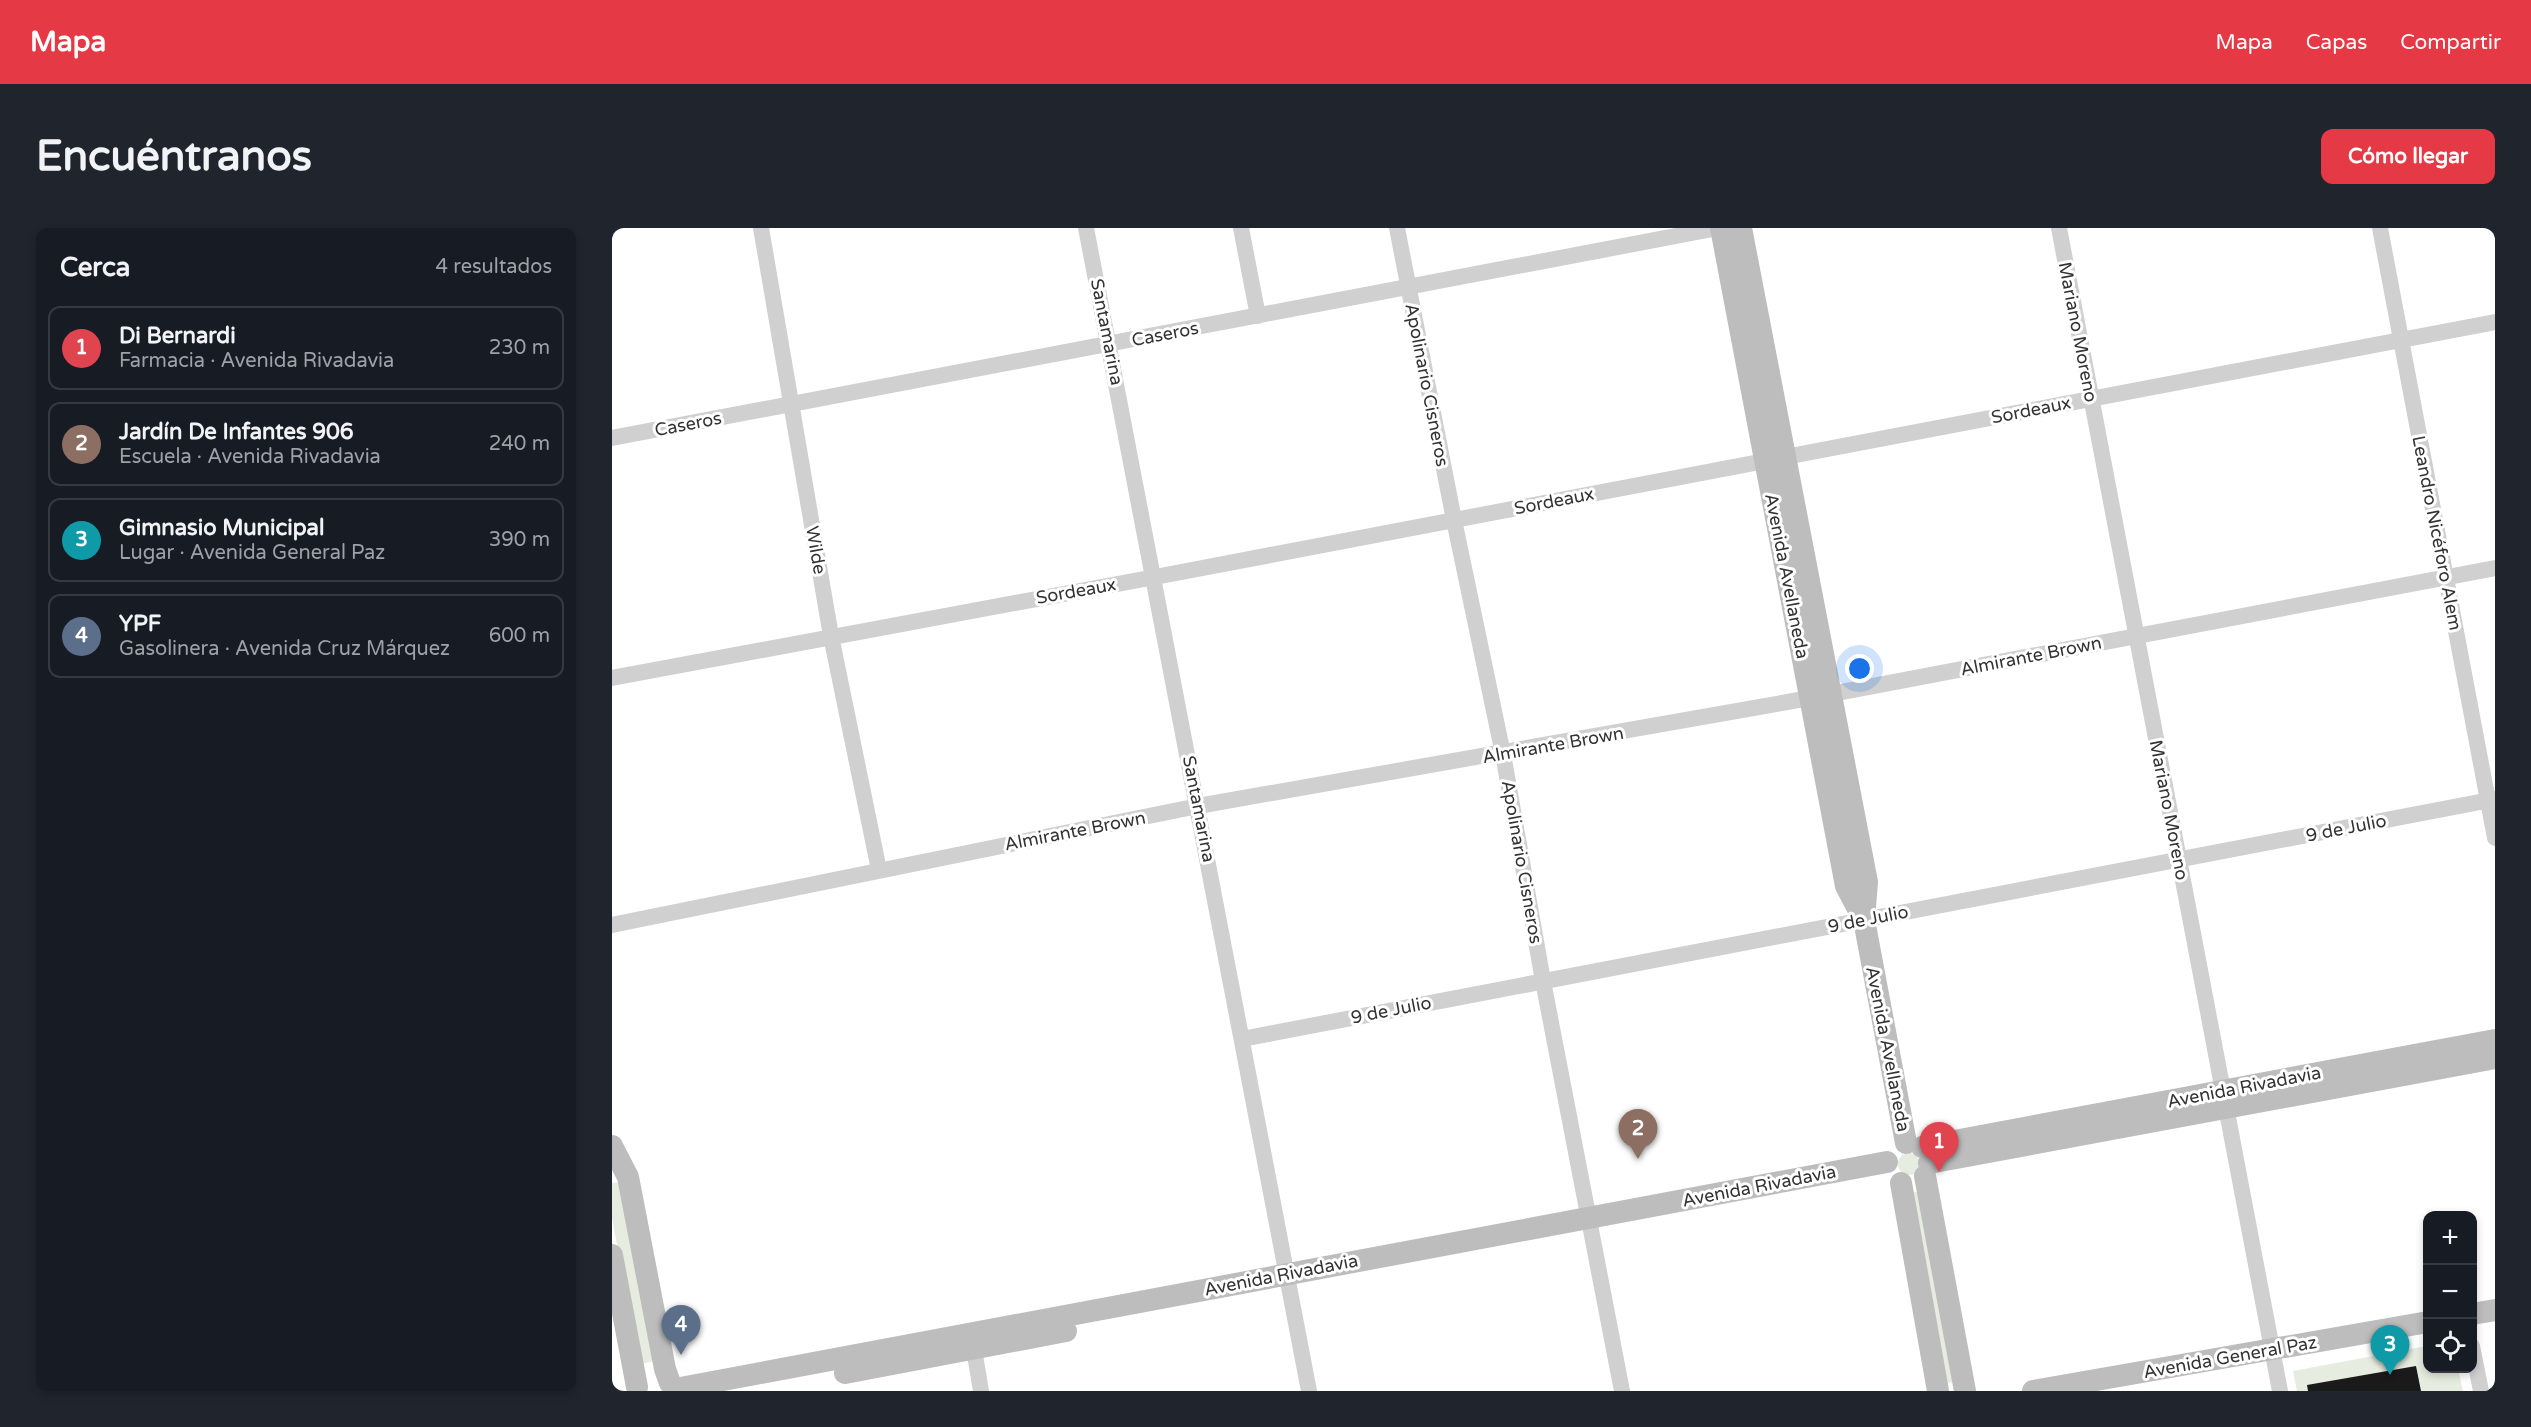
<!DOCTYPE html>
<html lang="es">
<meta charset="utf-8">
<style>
:root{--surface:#171b24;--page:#20242c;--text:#f1f3f6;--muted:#9ea1a6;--line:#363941;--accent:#e63946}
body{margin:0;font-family:"Varela Round",sans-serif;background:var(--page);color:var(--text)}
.controls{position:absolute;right:18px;bottom:18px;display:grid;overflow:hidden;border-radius:12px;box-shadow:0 3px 9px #0003}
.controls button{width:54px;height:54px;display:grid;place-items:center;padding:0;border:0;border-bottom:2px solid var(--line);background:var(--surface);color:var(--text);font:30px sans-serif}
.you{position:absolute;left:1248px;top:441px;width:21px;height:21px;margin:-15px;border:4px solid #fff;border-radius:50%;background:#1a73e8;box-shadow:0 0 0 9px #1a73e833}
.badge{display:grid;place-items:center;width:39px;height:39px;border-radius:50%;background:var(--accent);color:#fff;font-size:20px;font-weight:700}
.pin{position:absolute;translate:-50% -50px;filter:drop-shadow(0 2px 3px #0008)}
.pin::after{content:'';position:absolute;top:32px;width:21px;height:18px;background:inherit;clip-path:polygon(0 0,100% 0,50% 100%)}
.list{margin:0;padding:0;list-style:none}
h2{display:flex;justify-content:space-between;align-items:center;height:78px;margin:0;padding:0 24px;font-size:26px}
h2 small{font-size:20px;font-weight:400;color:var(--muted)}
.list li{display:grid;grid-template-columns:39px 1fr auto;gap:18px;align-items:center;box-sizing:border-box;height:84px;margin:0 12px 12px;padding:0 12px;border:2px solid var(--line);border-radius:12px}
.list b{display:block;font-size:22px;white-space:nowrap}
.list p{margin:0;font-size:20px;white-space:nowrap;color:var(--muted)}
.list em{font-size:20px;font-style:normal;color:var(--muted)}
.icon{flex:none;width:33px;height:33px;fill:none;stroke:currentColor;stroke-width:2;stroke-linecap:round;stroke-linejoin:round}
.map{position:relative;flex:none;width:1883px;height:1163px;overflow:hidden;border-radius:12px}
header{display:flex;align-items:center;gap:36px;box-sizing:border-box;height:84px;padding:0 30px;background:var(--accent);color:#fff}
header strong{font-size:28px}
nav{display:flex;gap:33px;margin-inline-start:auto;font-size:21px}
.intro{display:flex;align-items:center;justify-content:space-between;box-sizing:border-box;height:144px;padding:0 36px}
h1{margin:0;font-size:42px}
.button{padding:15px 27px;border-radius:12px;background:var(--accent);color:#fff;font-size:21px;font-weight:700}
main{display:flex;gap:36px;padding:0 36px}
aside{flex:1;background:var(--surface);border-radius:12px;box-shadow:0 3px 9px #0003}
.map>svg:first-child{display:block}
.green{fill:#e6ecdf}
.building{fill:#1a1a1a}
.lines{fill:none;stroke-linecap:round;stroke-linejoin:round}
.street{stroke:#d0d0d0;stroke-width:16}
.secondary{stroke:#bdbdbd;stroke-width:22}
.labels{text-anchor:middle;stroke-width:6;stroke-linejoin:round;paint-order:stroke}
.street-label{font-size:18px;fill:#333;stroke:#fff}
</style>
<header>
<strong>Mapa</strong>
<nav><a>Mapa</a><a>Capas</a><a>Compartir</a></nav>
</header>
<div class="intro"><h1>Encuéntranos</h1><a class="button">Cómo llegar</a></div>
<main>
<aside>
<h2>Cerca<small>4 resultados</small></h2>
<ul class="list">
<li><span class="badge" style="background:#e0444e">1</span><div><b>Di Bernardi</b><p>Farmacia · Avenida Rivadavia</p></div><em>230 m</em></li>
<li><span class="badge" style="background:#8d6e63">2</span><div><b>Jardín De Infantes 906</b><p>Escuela · Avenida Rivadavia</p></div><em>240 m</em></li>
<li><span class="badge" style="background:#0f9aa8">3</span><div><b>Gimnasio Municipal</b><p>Lugar · Avenida General Paz</p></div><em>390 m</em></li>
<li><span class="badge" style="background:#5c6f8a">4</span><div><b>YPF</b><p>Gasolinera · Avenida Cruz Márquez</p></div><em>600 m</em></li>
</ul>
</aside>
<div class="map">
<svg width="1883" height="1163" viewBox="0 0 1883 1163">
<rect width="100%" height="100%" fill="#fff"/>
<path class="green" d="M1286 936a11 11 0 1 1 22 0a11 11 0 1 1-22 0Z
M7,954L44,1133L27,1136L0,990V955Z
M1308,963L1343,1154L1335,1155L1300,965Z
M1815,1118L1816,1140L1846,1141L1851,1163H1685L1681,1143Z"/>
<path class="building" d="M1804,1138L1809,1163H1696L1695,1157Z"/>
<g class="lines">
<path class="street" d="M149,0L219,408L267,642
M474,0L697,1163
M629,0L646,88
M785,0L842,292L891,526L931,753L1010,1163
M1447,0L1668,1163
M1768,0L1883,610
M0,210L1106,0
M0,450L543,349L1883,94
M0,697L586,578L1198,470L1883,340
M630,811L1883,571
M1860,1118L1869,1163
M362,1121L369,1163"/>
<path class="secondary" d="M1109,0L1234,658L1252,692
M1129,0L1255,654L1252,692L1294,915
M0,918L16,949L53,1141L58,1155
M1310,919L1883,812
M1317,935L1883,830
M1313,948L1353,1163
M1289,955L1326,1163
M0,1027L25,1159
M1860,1086L1883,1082
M233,1145L454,1103
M63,1161L1275,934
M1421,1163L1816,1094"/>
</g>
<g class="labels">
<g class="street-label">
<text transform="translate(495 104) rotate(79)" y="6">Santamarina</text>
<text transform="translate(1466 104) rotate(79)" y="6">Mariano Moreno</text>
<text transform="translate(553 106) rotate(-11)" y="6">Caseros</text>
<text transform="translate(815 157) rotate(79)" y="6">Apolinario Cisneros</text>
<text transform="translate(1419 182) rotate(-11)" y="6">Sordeaux</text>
<text transform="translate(76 196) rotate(-11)" y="6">Caseros</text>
<text transform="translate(942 273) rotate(-11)" y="6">Sordeaux</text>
<text transform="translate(1825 305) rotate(79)" y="6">Leandro Nicéforo Alem</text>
<text transform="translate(204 322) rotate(80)" y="6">Wilde</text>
<text transform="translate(1175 348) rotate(79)" y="6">Avenida Avellaneda</text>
<text transform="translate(464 363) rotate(-10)" y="6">Sordeaux</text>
<text transform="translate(1419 428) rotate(-11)" y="6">Almirante Brown</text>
<text transform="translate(941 517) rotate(-10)" y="6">Almirante Brown</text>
<text transform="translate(587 581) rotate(79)" y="6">Santamarina</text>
<text transform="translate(1557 582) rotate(79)" y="6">Mariano Moreno</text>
<text transform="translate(1734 600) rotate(-11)" y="6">9 de Julio</text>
<text transform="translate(463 603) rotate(-11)" y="6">Almirante Brown</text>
<text transform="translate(910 634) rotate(80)" y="6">Apolinario Cisneros</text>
<text transform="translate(1256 691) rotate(-11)" y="6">9 de Julio</text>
<text transform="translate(779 782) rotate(-11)" y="6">9 de Julio</text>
<text transform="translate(1276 821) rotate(79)" y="6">Avenida Avellaneda</text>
<text transform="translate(1632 859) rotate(-11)" y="6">Avenida Rivadavia</text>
<text transform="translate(1147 958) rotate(-11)" y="6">Avenida Rivadavia</text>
<text transform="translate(669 1047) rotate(-11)" y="6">Avenida Rivadavia</text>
<text transform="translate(1618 1129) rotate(-10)" y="6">Avenida General Paz</text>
</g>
</g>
</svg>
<div class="controls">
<button>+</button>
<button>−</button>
<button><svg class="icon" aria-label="locate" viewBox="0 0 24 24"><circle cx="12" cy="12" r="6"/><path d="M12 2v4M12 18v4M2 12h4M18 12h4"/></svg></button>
</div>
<div class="you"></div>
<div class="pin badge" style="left:1327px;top:944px;background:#e0444e">1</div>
<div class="pin badge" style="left:1026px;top:931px;background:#8d6e63">2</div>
<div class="pin badge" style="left:1778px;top:1147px;background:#0f9aa8">3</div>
<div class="pin badge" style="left:69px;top:1127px;background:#5c6f8a">4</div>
</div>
</main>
